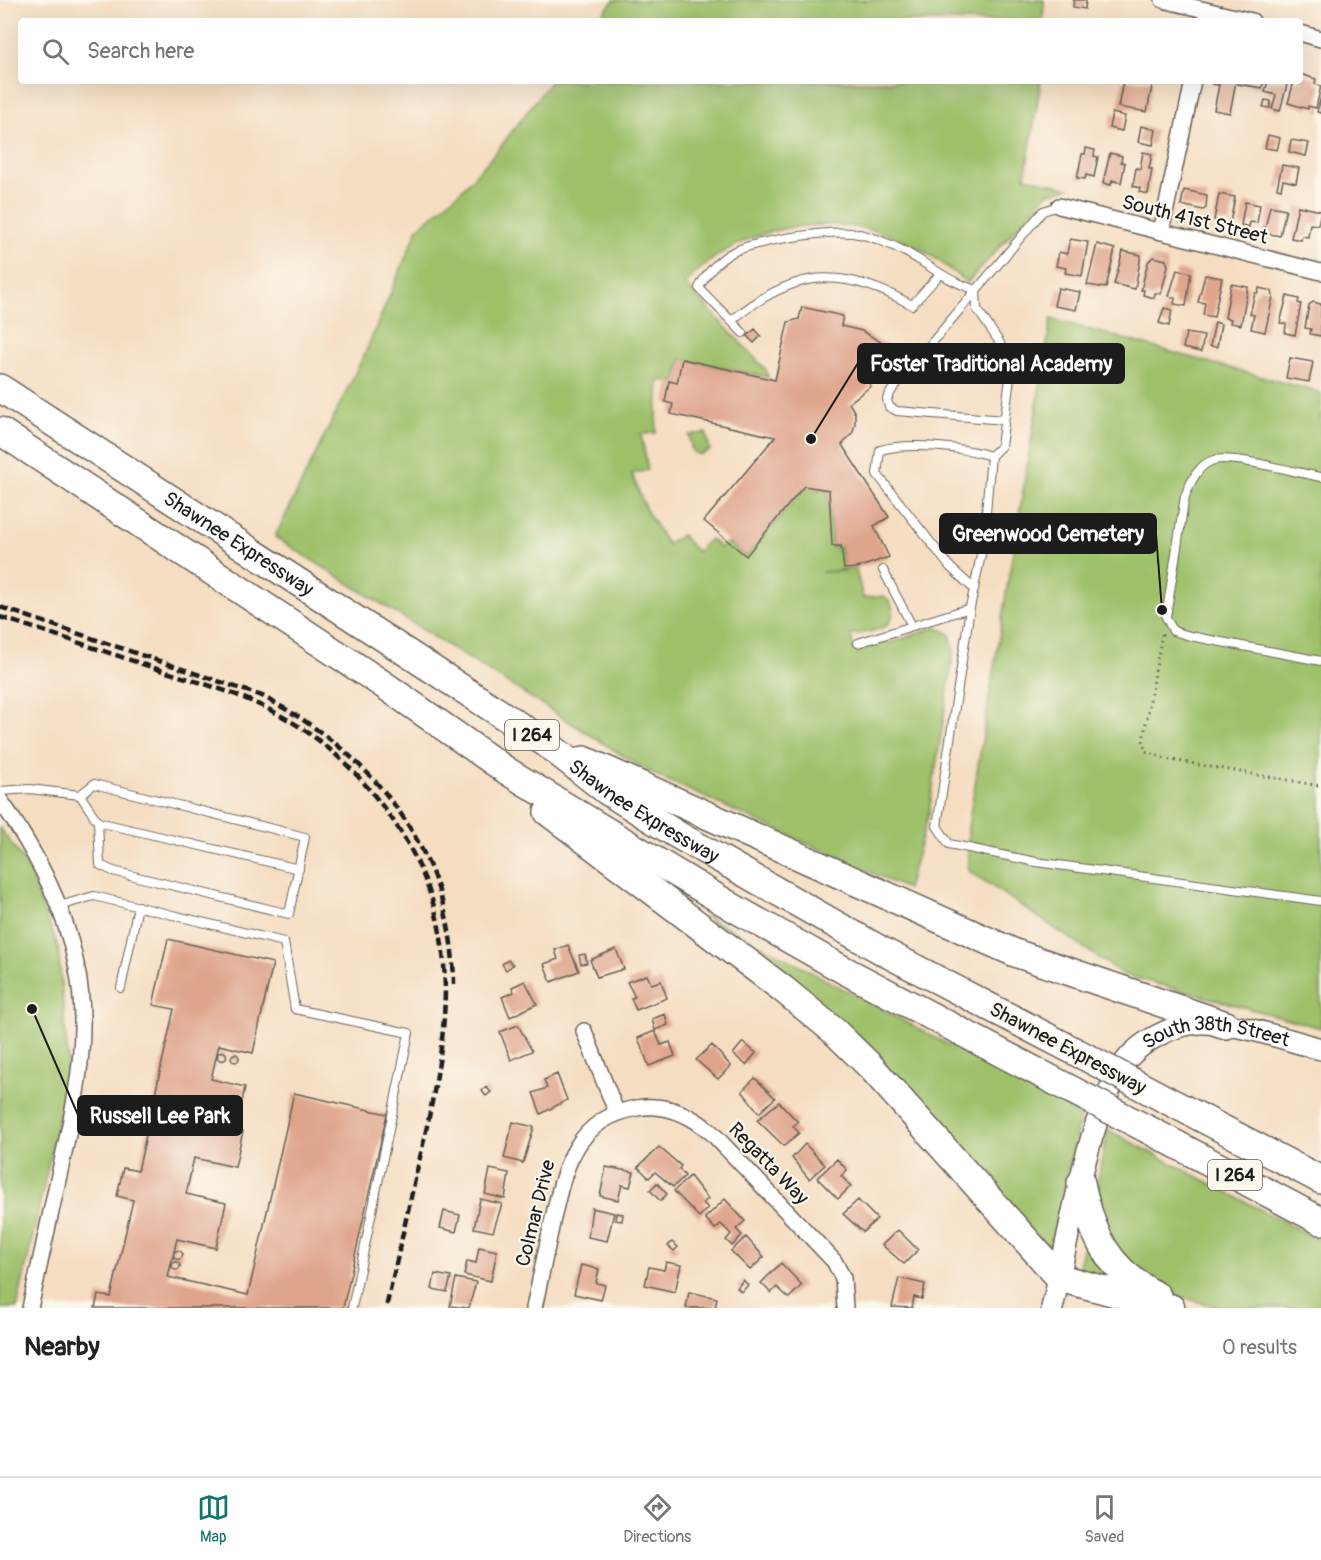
<!DOCTYPE html>
<style>
:root{--surface:#fff;--page:#f2f2f2;--text:#222;--muted:#767676;--line:#e0e0e0;--accent:#0f766e}
body{margin:0;font-family:Pangolin,sans-serif;background:var(--page);color:var(--text)}
.list{margin:0;padding:0;list-style:none}
h2{display:flex;justify-content:space-between;align-items:center;height:78px;margin:0;padding:0 24px;font-size:26px}
h2 small{font-size:20px;font-weight:400;color:var(--muted)}
.icon{flex:none;width:33px;height:33px;fill:none;stroke:currentColor;stroke-width:2;stroke-linecap:round;stroke-linejoin:round}
.map{position:relative;flex:none;width:1321px;height:1308px;overflow:hidden}
.search{position:absolute;background:var(--surface);box-shadow:0 6px 24px #0002;left:18px;right:18px;top:18px;height:66px;display:flex;align-items:center;gap:15px;box-sizing:border-box;padding:0 21px;border-radius:6px;color:var(--muted);font-size:22px}
.sheet{height:168px;background:var(--surface)}
nav{display:flex;justify-content:space-around;align-items:center;box-sizing:border-box;height:84px;border-top:2px solid var(--line);background:var(--surface);font-size:16px;color:var(--muted)}
nav a{display:grid;justify-items:center;gap:3px}
nav .on{color:var(--accent)}
.map>svg:first-child{display:block}
.green{fill:#9dc069;stroke:#5c6e42;stroke-width:1.5}
.building{fill:#dfa48c}
.lines{fill:none;stroke-linecap:round;stroke-linejoin:round}
.lane-casing{stroke:#686056;stroke-width:10}
.street-casing{stroke:#686056;stroke-width:18}
.secondary-casing{stroke:#686056;stroke-width:24}
.highway-casing{stroke:#686056;stroke-width:30}
.path{stroke:#686056;stroke-width:3;stroke-dasharray:1.5 4.5;stroke-linecap:butt}
.lane{stroke:#fff;stroke-width:8}
.street{stroke:#fff;stroke-width:15}
.secondary{stroke:#fff;stroke-width:21}
.highway{stroke:#fff;stroke-width:27}
.rail{stroke:#1c1c1c;stroke-width:4.5;stroke-dasharray:9 4.5;stroke-linecap:butt}
.highway-bridge-casing{stroke:#686056;stroke-width:30;stroke-linecap:butt}
.highway-bridge{stroke:#fff;stroke-width:27}
.labels{text-anchor:middle;stroke-width:4.5;stroke-linejoin:round;paint-order:stroke}
.shield{fill:#fbf7ec;stroke:#5f5e5a;stroke-width:1.5}
.shield-label{font-size:18px;font-weight:bold;fill:#1c1c1c}
.street-label{font-size:20px;fill:#1c1c1c;stroke:#fbf7ec}
.leader{fill:none;stroke:#1c1c1c;stroke-width:2}
.callout-dot{fill:#1c1c1c;stroke:#fbf7ec;stroke-width:2}
.callout{fill:#1c1c1c;stroke:#1c1c1c;stroke-width:2}
.callout-label{font-size:21px;text-anchor:middle;font-weight:bold;fill:#fff}
</style>
<div class="map">
<svg width="1321" height="1308" viewBox="0 0 1321 1308">
<rect width="100%" height="100%" fill="#fbf7ec"/>
<filter id="ink" filterUnits="userSpaceOnUse"><feTurbulence type="fractalNoise" baseFrequency=".0167" numOctaves="2"/><feDisplacementMap in="SourceGraphic" scale="12" xChannelSelector="R" yChannelSelector="G"/><feConvolveMatrix kernelMatrix="1 2 1 2 8 2 1 2 1" color-interpolation-filters="sRGB"/></filter>
<filter id="wash" filterUnits="userSpaceOnUse"><feTurbulence type="fractalNoise" baseFrequency=".008" numOctaves="4" result="noise"/><feDisplacementMap in="SourceGraphic" scale="24" xChannelSelector="R" yChannelSelector="G"/><feGaussianBlur stdDeviation="1.35" result="paint"/><feColorMatrix in="noise" values="0 0 0 0 0 0 0 0 0 0 0 0 0 0 0 0 0 1.4 0 .05"/><feComposite in="paint" operator="in"/></filter>
<g filter="url(#wash)">
<rect width="100%" height="100%" fill="#f5ddc1"/>
<path class="green" d="M614,0H1044L1043,21H597Z
M551,81H1041L1025,177L1069,188L1047,194L967,283C947,267 927,250 902,240C831,210 737,224 685,284L766,370L768,377L681,359L676,382L659,380L656,433L641,434L648,470L632,474L646,510L667,544L682,535L697,552L710,539L721,548L728,542L746,557L805,488L828,491L832,547H840L844,571L821,572L856,569L863,598L884,596C889,600 893,605 893,612C893,632 865,632 851,635L854,650L892,642L936,627L950,634L954,650L929,813L907,889L649,772L275,537L367,349L418,228L461,191L497,151Z
M1051,319L1321,393V1028L1124,975L968,870V827Z
M706,433L710,450L699,455L692,451L689,435Z
M0,828L26,864L58,947L69,1071L17,1308H0Z
M704,915L1081,1115L1049,1248Z
M1108,1130L1321,1241V1308H1221L1164,1292L1122,1265L1095,1192Z
M1087,1235L1121,1282L1078,1269Z"/>
<g id="blocks">
<path class="building" d="M1074,0H1086L1085,9L1073,7Z
M1300,74L1316,79L1315,84L1321,86L1316,108L1308,106V109L1288,103L1294,81H1300Z
M1123,81H1153L1147,112L1118,107Z
M1213,81H1236L1230,113L1214,110L1219,85L1212,84Z
M1238,81H1264L1262,88L1238,84Z
M1268,81H1288L1280,111L1272,109L1276,95L1265,92Z
M1321,97V113L1317,112Z
M1265,100L1271,101L1270,108L1263,107Z
M1112,113L1125,116L1122,131L1109,128Z
M1141,126L1156,130L1153,145L1138,142Z
M1268,135L1280,138L1277,150L1265,148Z
M1291,140L1309,143L1306,156L1289,152Z
M1086,148L1095,150L1094,156L1098,157L1094,177L1086,175L1085,179L1077,178L1082,154H1085Z
M1143,152L1152,154L1149,169H1152L1148,194L1139,192L1140,188L1133,186L1136,168L1140,169Z
M1110,153L1122,156L1121,162L1125,163L1121,183L1112,180L1111,185L1103,183Z
M1282,165L1299,168L1296,183L1283,180L1281,189L1277,188Z
M1184,190L1207,195L1206,208L1203,210L1181,205Z
M1219,194L1235,197L1230,223L1214,220Z
M1245,202L1260,205L1257,223L1250,222L1249,227L1241,225Z
M1270,206L1286,209L1280,236L1264,233Z
M1298,206L1321,211L1318,225L1310,224L1308,237L1302,236L1301,240L1291,238Z
M1070,239L1088,242L1082,276L1065,273L1066,268L1056,266L1059,252L1067,254Z
M1097,244L1115,249L1106,288L1087,285Z
M1123,251L1141,255L1135,289L1114,284Z
M1153,257L1166,260L1168,266L1161,294L1155,293L1154,298L1143,295L1144,290H1141L1148,262Z
M1177,270L1191,273L1186,306L1174,304L1175,298L1169,296Z
M1205,275L1222,278L1214,317L1203,315L1205,303L1198,302Z
M1231,284L1248,287L1241,325L1230,323L1231,319L1225,318Z
M1058,288L1080,292L1076,310L1054,306Z
M1259,288L1272,291L1273,297L1265,332L1251,329L1254,315L1250,314L1255,293H1258Z
M1287,296L1299,299L1298,303L1301,304L1295,335L1285,333L1286,324L1280,323Z
M1313,302L1321,304V336L1310,334L1311,329L1305,328L1309,305Z
M802,307L843,316L841,326L862,331L886,345L875,358L883,365L866,380L871,386L849,403L855,413V423L853,432L842,445L889,517L874,526L889,557L857,568L844,569L841,546H832L829,490L804,486L746,556L704,521L775,437L671,414L673,404L665,402L669,381L677,383L682,359L775,380L788,322L799,319Z
M1164,308L1172,310L1169,326L1159,323Z
M1215,322L1221,324L1217,347L1210,346Z
M755,329L761,336L754,343L747,336Z
M1186,333L1204,336L1201,352L1183,348Z
M1290,358L1313,362L1309,382L1286,378Z
M168,939L273,963L253,1053L219,1045L211,1079L245,1087L238,1121L205,1113L203,1122L243,1131L235,1167L194,1158L186,1194L226,1203L216,1248L177,1239L168,1277L248,1295L294,1093L387,1114L343,1308H95L98,1295L111,1297L133,1200L117,1196L123,1168L138,1171L174,1009L153,1005Z
M568,945L579,971L551,982L544,964L558,959L555,950Z
M616,949L624,969L597,977L590,960Z
M585,954L587,963L581,964L579,955Z
M508,960L513,965L506,970L502,964Z
M647,975L651,984L661,981L667,998L636,1010L631,998L635,997L627,982Z
M525,981L537,1004L510,1017L502,997L514,992L512,987Z
M665,1014L668,1025L655,1030L652,1019Z
M518,1025L532,1051L511,1060L500,1032Z
M655,1031L661,1045L670,1042L675,1056L649,1066L638,1038Z
M743,1042L756,1053L746,1065L733,1054Z
M712,1045L731,1066L718,1079L696,1060Z
M217.5 1056a4.5 4.5 0 1 1 9 0a4.5 4.5 0 1 1-9 0Z
M231 1058a4 4 0 1 1 8 0a4 4 0 1 1-8 0Z
M557,1074L567,1100L541,1114L533,1093L547,1088L544,1080Z
M755,1078L775,1098L759,1113L742,1091Z
M486,1087L491,1092L486,1096L482,1091Z
M779,1102L798,1122L793,1126L799,1133L784,1146L757,1120Z
M513,1122L534,1127L523,1163L504,1158Z
M805,1144L825,1165L809,1179L792,1158Z
M659,1147L681,1166L679,1169L685,1176L673,1187L655,1172L649,1178L638,1167Z
M837,1159L847,1170L841,1176L851,1186L838,1199L817,1178Z
M606,1167L634,1172L630,1187L622,1185L618,1200L600,1196Z
M490,1169L509,1173L505,1199L485,1194Z
M690,1176L708,1199L703,1203L708,1208L699,1217L674,1191Z
M657,1183L667,1194L660,1201L650,1190Z
M480,1199L502,1204L493,1232L474,1228Z
M725,1199L745,1221L736,1229L742,1235L732,1246L726,1240L731,1234L721,1224L715,1229L705,1218Z
M858,1200L877,1219L863,1232L843,1214Z
M592,1208L614,1213L607,1241L588,1237Z
M444,1211L460,1215L456,1232L440,1228Z
M616,1213L623,1214L622,1221L615,1220Z
M898,1230L918,1250L904,1264L882,1245Z
M746,1237L764,1257L750,1270L731,1251Z
M672,1242L678,1247L674,1251L668,1246Z
M479,1247L497,1251L491,1281L464,1275L467,1261L476,1263Z
M173.5 1255a4.5 4.5 0 1 1 9 0a4.5 4.5 0 1 1-9 0Z
M172 1266a4 4 0 1 1 8 0a4 4 0 1 1-8 0Z
M666,1262L681,1265L675,1292L645,1285L649,1267L664,1270Z
M781,1263L802,1285L789,1298L777,1287L771,1293L761,1283Z
M581,1265L599,1269L596,1283L605,1285L601,1300L574,1294Z
M435,1274L451,1277L447,1292L432,1289Z
M456,1278L476,1282L469,1308L450,1306Z
M899,1278L925,1284L922,1299L914,1297L912,1308L892,1307Z
M743,1280L748,1285L742,1292L737,1288Z
M689,1292L717,1298L715,1308H686Z"/>
</g>
</g>
<g filter="url(#ink)">
<use href="#blocks" fill-opacity="0" stroke="#686056" stroke-width="1.5"/>
<g class="lines">
<g class="lane-casing">
<path id="lane" d="M976,290L977,309L1000,343L1010,378L1001,446L991,456
M731,321C794,269 841,265 912,305L940,274
M743,333L699,288C705,275 719,259 733,252C755,241 827,230 852,233C864,234 880,240 891,245C923,258 942,280 976,290
M1004,420L897,411L889,407L887,399L892,390L1043,211L1059,206
M1321,477C1298,473 1234,455 1214,460C1198,464 1191,482 1185,496L1166,617L1173,631L1190,636L1321,661
M883,570L912,626
M974,589L950,567L877,474L880,450C908,442 964,447 991,456L983,545L970,608L937,826L949,844L1036,862L1321,901
M858,643L970,608
M0,791L30,789L80,795L94,784L305,837L289,914L113,871L100,865L98,822L80,795
M98,822L299,869
M59,906L94,896L284,942L295,1009L409,1033L352,1308
M121,988L138,906"/>
</g>
<g class="street-casing">
<path id="street" d="M1163,0L1252,21
M1300,33L1321,39
M1059,206L1321,272
M1161,232L1193,81
M0,800C45,864 81,938 82,1018C83,1069 72,1117 61,1166C51,1213 40,1261 30,1308
M584,1031L616,1111
M534,1308C540,1280 546,1251 552,1223C564,1169 574,1119 637,1108C665,1103 691,1115 712,1133L834,1261L843,1278L845,1308"/>
</g>
<g class="secondary-casing">
<g id="secondary">
<path id="s1" d="M1052,1308C1070,1236 1084,1126 1123,1065C1138,1042 1175,1023 1201,1023C1241,1023 1283,1039 1321,1049"/>
</g>
</g>
<g class="highway-casing">
<g id="highway">
<path id="s2" d="M0,388L547,744L607,791L676,834L886,953L1080,1054"/>
<path d="M0,431L384,685L507,771L734,908L842,969L1066,1087"/>
<path d="M584,760L1015,953L1226,1025"/>
<path d="M548,812L783,989L834,1031L871,1067L1060,1278L1171,1308"/>
<path d="M1165,1099L1321,1180"/>
<path d="M1149,1130L1321,1221"/>
<path d="M1081,1183C1092,1236 1108,1270 1157,1296"/>
</g>
</g>
<path class="path" d="M1162,634L1143,740L1145,751L1166,759L1321,786"/>
<use href="#lane" class="lane"/>
<use href="#street" class="street"/>
<use href="#secondary" class="secondary"/>
<use href="#highway" class="highway"/>
<path class="rail" d="M0,607L262,696C376,755 452,852 454,984
M0,617C53,634 107,652 160,670C195,681 231,691 264,707C311,729 350,763 381,804C468,916 450,1026 421,1153C409,1205 398,1256 386,1308"/>
<g class="highway-bridge-casing">
<path id="highway-bridge" d="M1080,1054L1165,1099
M1066,1087L1149,1130"/>
</g>
<use href="#highway-bridge" class="highway-bridge"/>
</g>
</g>
<g class="labels">
<g class="shield">
<rect x="505" y="720" width="54" height="30" rx="4.5"/>
<rect x="1208" y="1160" width="54" height="30" rx="4.5"/>
</g>
<g class="shield-label">
<text x="532" y="741">I 264</text>
<text x="1235" y="1181">I 264</text>
</g>
<g class="street-label">
<text transform="translate(1195 219) rotate(14)" y="7">South 41st Street</text>
<text dy="7" stroke="none"><textPath href="#s2" startOffset="285">Shawnee Expressway</textPath></text>
<text dy="7" stroke="none"><textPath href="#s2" startOffset="771">Shawnee Expressway</textPath></text>
<text dy="7" stroke="none"><textPath href="#s1" startOffset="360">South 38th Street</textPath></text>
<text transform="translate(1068 1048) rotate(28)" y="7">Shawnee Expressway</text>
<text transform="translate(769 1163) rotate(46)" y="7">Regatta Way</text>
<text transform="translate(535 1213) rotate(-76)" y="7">Colmar Drive</text>
</g>
</g>
<path class="leader" d="M811 439L858 363M1162 610L1156 534M32 1009L78 1115"/>
<g class="callout-dot">
<circle cx="811" cy="439" r="6"/>
<circle cx="1162" cy="610" r="6"/>
<circle cx="32" cy="1009" r="6"/>
</g>
<g class="callout">
<rect x="858" y="344" width="266" height="39" rx="6"/>
<rect x="940" y="514" width="216" height="39" rx="6"/>
<rect x="78" y="1096" width="164" height="39" rx="6"/>
</g>
<g class="callout-label">
<text x="991" y="371">Foster Traditional Academy</text>
<text x="1048" y="541">Greenwood Cemetery</text>
<text x="160" y="1123">Russell Lee Park</text>
</g>
</svg>
<div class="search"><svg class="icon" aria-label="search" viewBox="0 0 24 24"><circle cx="10" cy="10" r="6"/><path d="M15 15l6 6"/></svg>Search here</div>
</div>
<section class="sheet">
<h2>Nearby<small>0 results</small></h2>
<ul class="list">
</ul>
</section>
<nav>
<a class="on"><svg class="icon" aria-label="map" viewBox="0 0 24 24"><path d="M3 6l6-2 6 2 6-2v14l-6 2-6-2-6 2zM9 4v14M15 6v14"/></svg>Map</a>
<a><svg class="icon" aria-label="directions" viewBox="0 0 24 24"><path d="M12 3l9 9-9 9-9-9zM9 14v-3h6M13 9l2 2-2 2"/></svg>Directions</a>
<a><svg class="icon" aria-label="saved" viewBox="0 0 24 24"><path d="M7 4h10v16l-5-4-5 4z"/></svg>Saved</a>
</nav>
